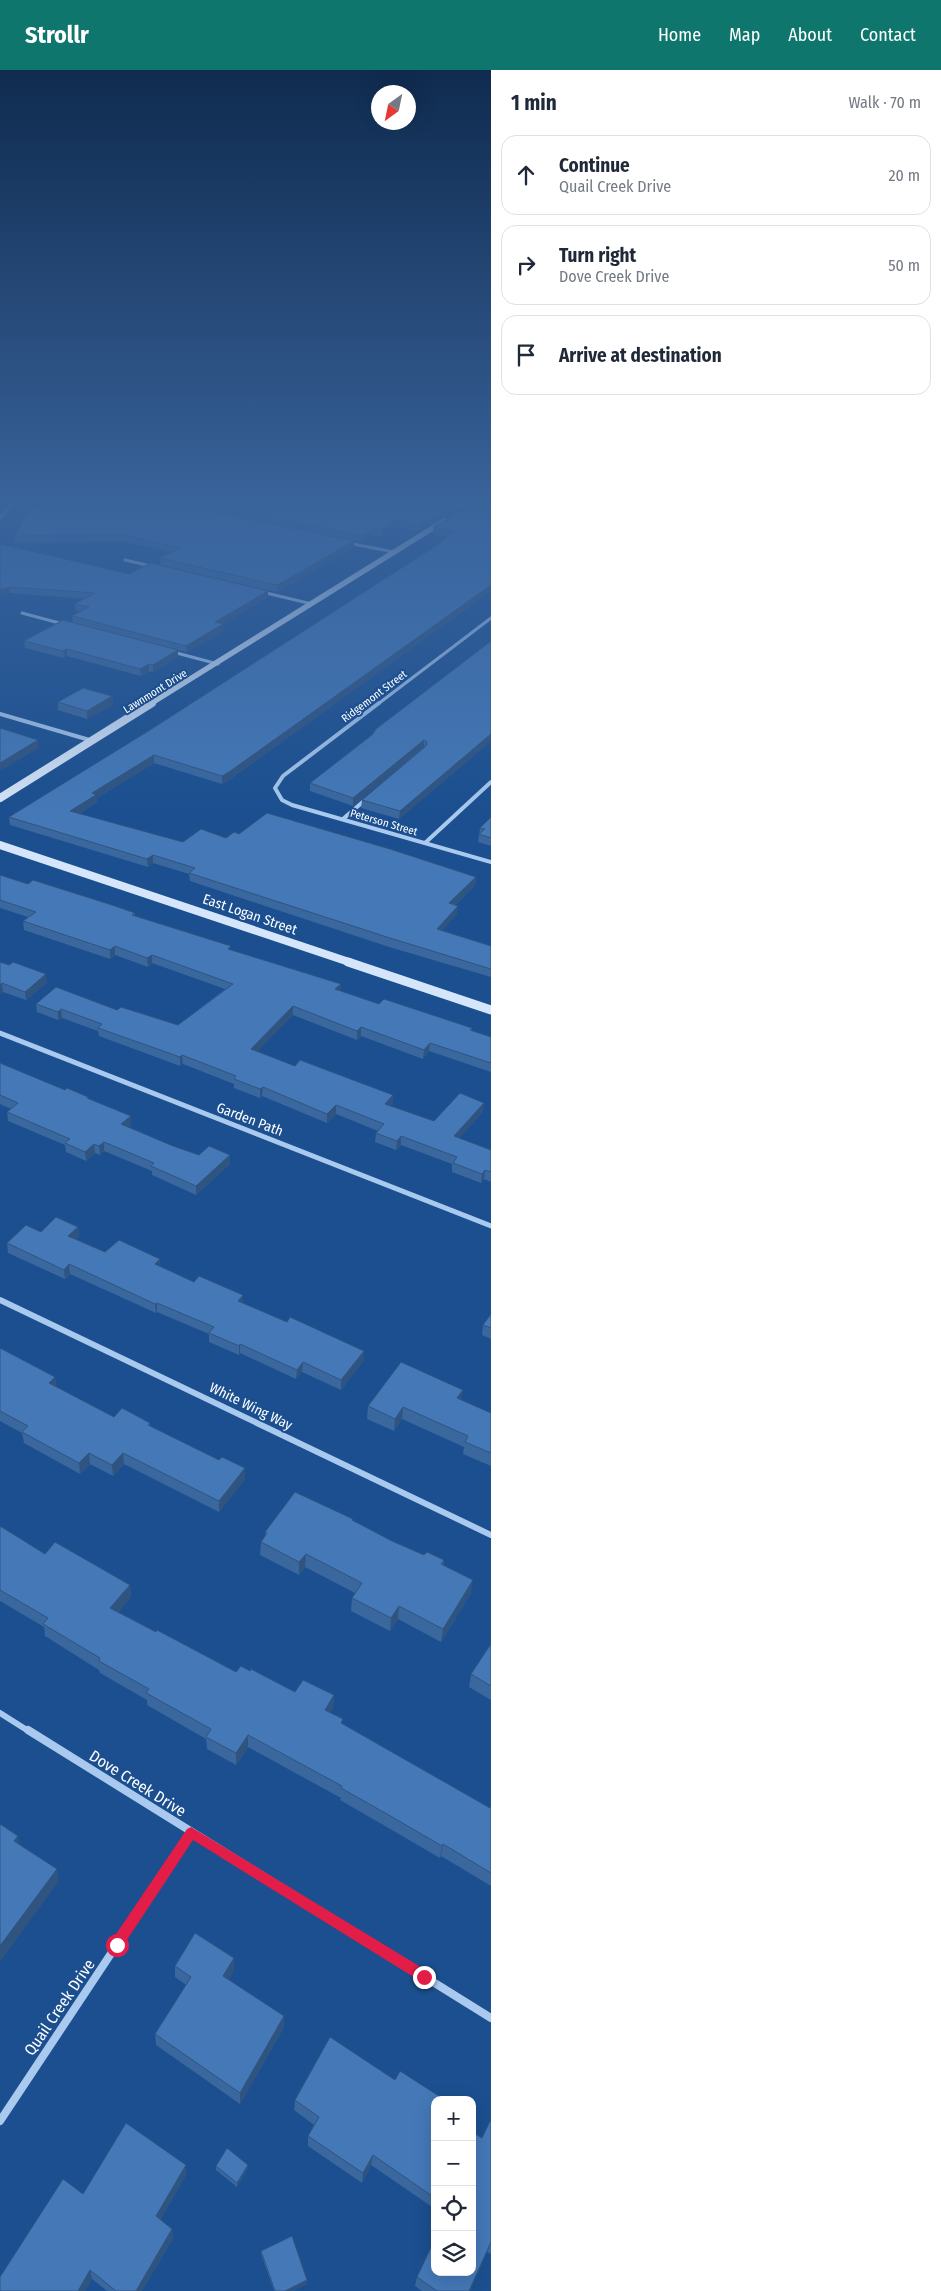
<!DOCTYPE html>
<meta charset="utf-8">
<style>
:root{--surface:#fff;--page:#f6f6f7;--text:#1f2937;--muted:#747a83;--line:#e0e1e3;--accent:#0f766e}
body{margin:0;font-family:"Fira Sans Condensed",sans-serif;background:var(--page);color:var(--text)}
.controls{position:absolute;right:15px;bottom:15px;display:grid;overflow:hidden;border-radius:10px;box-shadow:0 5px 20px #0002}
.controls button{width:45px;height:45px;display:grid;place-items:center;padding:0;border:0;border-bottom:1px solid var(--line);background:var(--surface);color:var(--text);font:25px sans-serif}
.compass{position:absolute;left:371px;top:15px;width:45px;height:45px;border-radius:50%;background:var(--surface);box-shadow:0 5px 20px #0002;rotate:213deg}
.stop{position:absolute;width:15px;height:15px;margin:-11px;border:4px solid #e11d48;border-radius:50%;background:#fff}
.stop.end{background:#e11d48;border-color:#fff;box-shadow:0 1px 5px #0008}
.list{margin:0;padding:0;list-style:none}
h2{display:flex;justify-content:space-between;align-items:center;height:65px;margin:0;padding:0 20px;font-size:21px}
h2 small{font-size:16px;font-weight:400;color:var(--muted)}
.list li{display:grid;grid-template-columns:32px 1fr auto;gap:15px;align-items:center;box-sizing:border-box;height:80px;margin:0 10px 10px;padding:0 10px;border:1px solid var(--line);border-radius:15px}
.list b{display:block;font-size:19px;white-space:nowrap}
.list p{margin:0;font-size:16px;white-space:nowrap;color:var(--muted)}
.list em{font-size:16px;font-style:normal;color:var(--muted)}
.icon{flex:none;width:28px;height:28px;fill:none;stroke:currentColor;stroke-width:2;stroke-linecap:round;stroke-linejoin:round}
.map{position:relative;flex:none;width:491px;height:2221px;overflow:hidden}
header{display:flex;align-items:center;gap:30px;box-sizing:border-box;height:70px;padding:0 25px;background:var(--accent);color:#fff}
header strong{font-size:24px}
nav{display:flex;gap:28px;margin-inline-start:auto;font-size:18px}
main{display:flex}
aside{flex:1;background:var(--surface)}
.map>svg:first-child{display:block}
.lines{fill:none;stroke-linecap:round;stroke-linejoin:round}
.street-far4{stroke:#a9c9ee;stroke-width:3}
.street-far3{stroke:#a9c9ee;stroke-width:4}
.street-far2{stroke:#a9c9ee;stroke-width:5}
.street-far1{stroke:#a9c9ee;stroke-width:6}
.street{stroke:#a9c9ee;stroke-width:8}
.secondary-far2{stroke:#d6e6fa;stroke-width:5.5}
.secondary-far1{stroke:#d6e6fa;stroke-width:8}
.secondary{stroke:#d6e6fa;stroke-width:9}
.wall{fill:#3a679d}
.shaded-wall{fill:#305480}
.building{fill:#4478b7;stroke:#305480}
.route{fill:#e11d48}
.labels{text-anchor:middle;stroke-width:4;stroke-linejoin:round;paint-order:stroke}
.far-street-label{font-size:11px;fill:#fff;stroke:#1b4f8f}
.street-label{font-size:14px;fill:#fff;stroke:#1b4f8f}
.near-street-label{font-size:16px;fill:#fff;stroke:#1b4f8f}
</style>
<header>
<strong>Strollr</strong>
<nav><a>Home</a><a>Map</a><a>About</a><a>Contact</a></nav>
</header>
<main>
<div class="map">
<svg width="491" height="2221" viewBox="0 0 491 2221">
<rect width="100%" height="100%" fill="#1b4f8f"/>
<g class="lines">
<path class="street-far4" d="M449,433L467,437
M0,448L12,433
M348,473L394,482
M125,490L151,496
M262,522L312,534
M22,543L63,554
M173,582L218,594
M378,634L491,548"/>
<path class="street-far3" d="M379,633L283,706L275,718L282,730L292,735L491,792
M0,644L93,671
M343,749L365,730
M425,773L491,712"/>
<path class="street-far2" d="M0,963L491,1156"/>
<path class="street-far1" d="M0,1230L491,1465
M0,1643L30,1662"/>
<path class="street" d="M28,1660L491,1948
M0,2051L191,1763"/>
<path class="secondary-far2" d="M150,634L444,451"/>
<path class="secondary-far1" d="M0,728L152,633
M0,775L352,893"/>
<path class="secondary" d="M348,892L491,940"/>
</g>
<path class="wall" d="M41,433H456V438L419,461L397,457L381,466L374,465L363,472L287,457L354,477L277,522L160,495V488L171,482L122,471L15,473V466Z
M491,433V521L229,710L222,714L154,693L97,728V732L79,744L183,772L226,768L239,764L476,807L475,815L455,835L457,844L442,860L491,876V907L389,877L190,811L189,804L153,793L148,797L10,755L9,747L150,660L440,473V471L448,467L433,464V457Z
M0,474L129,504L268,527L223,554V561L187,582L178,580V587L153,602L149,601L141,606L67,586L64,588L25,578L24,571L73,553L72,546L81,542L76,540L75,534L85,529L10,523Z
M491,571V671L399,749L361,738L362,730L424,677L353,736L310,721V713Z
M112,626L113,634L87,649L58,640V632Z
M491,747V776L478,772L480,758Z
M0,805L28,814L135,843V846L231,880L341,914L340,921L379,934L472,958V961L491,967V1002L429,981L423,989L361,966L357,970L293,945L257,981L295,996L393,1025L392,1034L390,1036L434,1051L483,1042L459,1068L491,1080V1112L484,1109L481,1113L452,1102V1094L401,1075L396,1080L375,1072L376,1063L378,1061L336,1044L327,1053L262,1026L260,1028L234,1018V1014L183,994L180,996L99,966L98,961L62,948L58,950L37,942L36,934L117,940L178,955L225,919L152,893L148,897L115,885L110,889L24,860L23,851L28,847L0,838Z
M0,892L47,913L26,930L3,922L0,924Z
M0,993L65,1020L88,1027V1029L131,1055L128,1057L173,1076L199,1085L230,1094L196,1125L152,1105V1101L104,1081L100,1085L95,1083L86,1091L66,1082L65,1075L8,1051L7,1042L11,1039L0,1034Z
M78,1157L79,1166L76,1169L105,1182L161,1197L194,1212L243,1225V1233L287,1252L364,1281V1290L341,1320L302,1302L296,1309L240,1283L239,1285L209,1272V1264L157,1242L156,1243L70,1204L65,1209L8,1183L7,1173Z
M491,1244V1269L482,1265L483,1255Z
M0,1278L55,1307L56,1317L114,1347L150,1353V1356L219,1390L245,1398V1409L219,1442L124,1394L113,1406L90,1394L80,1404L24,1373L22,1363L0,1351Z
M461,1330L491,1343V1396L463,1384L464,1377L402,1349L394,1361L367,1349L368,1336Z
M353,1451L392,1471L424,1485L444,1490L443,1495L471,1523L441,1572L398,1549L390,1561L351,1541L352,1528L355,1523L305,1497L299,1505L260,1485L261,1472L265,1466V1462Z
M0,1456L45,1484L130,1515L131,1527L118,1542L156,1562L236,1602L250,1601L295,1622L334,1625L333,1638L330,1642L343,1654L490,1738L491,1735V1816L441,1786L440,1788L385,1756L340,1730L341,1728L248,1677L236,1695L207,1679L206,1669L147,1635V1630L100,1603L99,1600L45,1566L44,1557L0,1531Z
M491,1574V1630L469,1617L471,1604Z
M234,1888V1900L228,1909L284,1946V1957L240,2034L156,1975L155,1964L186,1915L175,1907V1896Z
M395,2010L435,2030V2139L371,2095L362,2113L308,2076V2066L314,2055L294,2040L295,2030Z
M491,2052V2184L487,2182L470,2221H422L415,2216L417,2207L482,2068Z
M216,2096L248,2098L237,2117L216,2100Z
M186,2105L160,2150L172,2159L173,2168L142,2221H107L92,2209L85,2221H0L83,2124Z
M261,2181L307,2210V2214L292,2221H274L261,2184Z"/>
<path class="shaded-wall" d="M455,433H456V438L419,461L420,455Z
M397,450V457L381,466V460Z
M375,459L374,465L363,472V466Z
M354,471V477L277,522V515Z
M491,515V521L229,710L222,714V706Z
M10,517V523L0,526V520Z
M268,521V527L223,554V561L187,582L186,576L215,552Z
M67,579V586L64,588L63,581Z
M178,580V587L153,602V595Z
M149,594V601L141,606L140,599Z
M112,626L113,634L87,649V641Z
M491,664V671L399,749L400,741Z
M38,670L39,678L0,701V693Z
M424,670V677L353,736V728Z
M154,685V693L97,728V732L71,749L70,741L92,723Z
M153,785V793L148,797L147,789Z
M476,807L475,815L448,841L449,833Z
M458,836L457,844L436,867L437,859Z
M115,876V885L110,889V880Z
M152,885V893L148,897L147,888Z
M46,904L47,913L26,930L25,922Z
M2,913L3,922L0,924V915Z
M341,914L340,923L335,919Z
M293,936V945L251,988V979Z
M61,939L62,948L58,950V942Z
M361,957V966L357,970V961Z
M430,973L429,981L423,989L424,980Z
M182,985L183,994L180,996V987Z
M263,1017L262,1026L260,1028V1019Z
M393,1025L392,1034L384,1043L385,1034Z
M484,1033L483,1042L453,1075L454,1066Z
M336,1035V1044L327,1053V1044Z
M131,1046V1055L122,1063L121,1054Z
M401,1066V1075L396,1080L397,1071Z
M104,1072V1081L100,1085L99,1076Z
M94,1074L95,1083L86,1091L85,1082Z
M230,1085V1094L196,1125V1116Z
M485,1100L484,1109L481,1113L482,1104Z
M78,1157L79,1166L69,1176L68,1166Z
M160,1189L161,1198L155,1194Z
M69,1194L70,1204L65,1209L64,1200Z
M243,1225V1234L238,1231Z
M157,1233V1242L156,1243L155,1234Z
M240,1274V1283L239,1285V1276Z
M364,1281V1290L341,1320V1310Z
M303,1292L302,1302L296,1309L297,1300Z
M55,1307L56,1318L49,1313Z
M463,1320L461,1332L457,1328Z
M403,1337L402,1349L394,1361L395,1349Z
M89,1383L90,1394L80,1404L79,1393Z
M123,1383L124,1394L113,1406L112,1395Z
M245,1398V1409L219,1442V1431Z
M306,1484L305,1497L299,1505V1492Z
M473,1510L471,1523L441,1572L443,1559Z
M130,1515L131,1527L112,1551L110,1538Z
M399,1536L398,1549L390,1561L391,1548Z
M334,1625L333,1638L324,1652L325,1640Z
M248,1665V1677L236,1695V1683Z
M18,1766L20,1778L14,1771Z
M443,1774L441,1786L440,1788L442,1776Z
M57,1799L59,1811L0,1892V1876Z
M234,1888V1900L224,1917L223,1906Z
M284,1946V1957L240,2034V2023Z
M373,2085L371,2095L362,2113L363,2103Z
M186,2095V2105L157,2156L156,2146Z
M248,2095V2098L237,2117V2113Z
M172,2159L173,2168L142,2221H136Z
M491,2172L487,2182L470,2221H469Z
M90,2200L92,2209L85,2221H78Z
M307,2210V2214L292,2221H285Z"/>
<path class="building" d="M41,433H455L420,455L397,450L381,460L375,459L363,466L210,435L209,438L211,441L354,471L277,515L160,488L180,478L122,464L15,466L25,445Z
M472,433H491V515L229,702L222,706L154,685L92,723L96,725L70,741L183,772L201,759L226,768L234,762L239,764L267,743L390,779L476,807L449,833L458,836L437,859L491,876V899L390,868L189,803L195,798L153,785L147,789L9,747L150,660L442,472L440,471L456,462L433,457Z
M0,474L129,504L150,493L268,521L215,552L223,554L186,576L72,546L89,537L75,534L95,523L10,517L0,520Z
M63,550L178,580L153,595L149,594L140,599L67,579L63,581L24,571Z
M491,571V664L400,741L362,730L426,676L427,672L424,670L353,728L310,713L372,665L376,659Z
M83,618L112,626L87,641L58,632Z
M0,658L38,670L0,693Z
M491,747V768L479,764L485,759L480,758Z
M0,805L28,814L33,810L112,835L135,843L132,845L231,876L228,879L341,914L335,919L379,934L384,929L472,958L470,960L491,967V993L430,973L424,980L361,957L357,961L293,936L251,979L295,996L300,990L393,1025L385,1034L434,1051L460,1023L484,1033L454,1066L491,1080V1102L485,1100L482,1104L453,1093L457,1087L401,1066L397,1071L376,1063L384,1054L336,1035L327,1044L263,1017L260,1019L234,1009L236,1006L182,985L180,987L98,958L102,954L61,939L58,942L36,934L56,917L117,940L121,937L178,955L233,914L152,885L147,888L115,876L110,880L23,851L36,842L0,830Z
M0,892L9,895L13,892L46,904L25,922L2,913L0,915Z
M0,993L65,1020L67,1018L88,1027L87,1028L131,1046L121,1054L173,1076L199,1085L209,1076L230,1085L196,1116L151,1096L154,1093L104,1072L99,1076L94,1074L85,1082L65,1073L70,1069L7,1042L18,1033L0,1025Z
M56,1147L78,1157L68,1166L105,1182L119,1170L160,1189L155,1194L194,1212L199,1206L243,1225L238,1231L287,1252L290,1247L364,1281L341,1310L303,1292L297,1300L240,1274L239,1276L209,1263L214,1257L157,1233L155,1234L69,1194L64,1200L7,1173L26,1155L41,1162Z
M491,1244V1258L483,1255Z
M0,1278L55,1307L49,1313L114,1347L122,1338L150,1353L148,1355L219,1390L222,1387L245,1398L219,1431L123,1383L112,1395L89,1383L79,1393L22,1362L28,1356L0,1341Z
M401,1292L463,1320L457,1328L491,1343V1383L465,1372L468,1366L403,1337L395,1349L368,1336Z
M295,1422L353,1449L352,1450L392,1471L424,1485L427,1482L444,1490L441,1494L473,1510L443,1559L399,1536L391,1548L352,1528L362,1513L306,1484L299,1492L261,1472L267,1463L265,1462Z
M0,1456L45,1484L55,1472L130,1515L110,1538L156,1562L157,1560L236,1602L241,1596L250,1601L251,1599L295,1622L303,1610L334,1625L325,1640L343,1649L341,1653L490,1738L491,1735V1803L443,1774L442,1776L387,1744L341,1718L342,1716L248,1665L236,1683L206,1667L211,1659L146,1623L149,1619L99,1591L100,1588L43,1554L48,1548L0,1520Z
M491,1574V1616L471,1604Z
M0,1754L18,1766L14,1771L57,1799L0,1876Z
M195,1863L234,1888L223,1906L284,1946L240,2023L155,1964L191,1907L175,1896Z
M330,1967L395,2010L400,2001L442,2028L441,2030H435V2128L373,2085L363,2103L308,2066L319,2047L295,2030Z
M490,2051L491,2052V2172L469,2221H437L417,2207L435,2169V2202H472V2062L482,2068Z
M126,2053L186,2095L156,2146L172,2159L136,2221H116L90,2200L78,2221H0V2207L63,2109L83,2124Z
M227,2078L248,2095L237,2113L216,2096Z
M292,2166L307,2210L285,2221H275L261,2181Z"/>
<linearGradient id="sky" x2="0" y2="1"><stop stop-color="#0f2b4f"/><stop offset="0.58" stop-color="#39639b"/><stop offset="1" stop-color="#39639b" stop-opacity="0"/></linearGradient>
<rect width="491" height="744" fill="url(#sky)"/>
<path class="route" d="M191,1757L429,1902L431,1907L429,1911L424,1913L420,1911L193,1770L121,1879L117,1881L112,1879L111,1875L112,1870L187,1759Z"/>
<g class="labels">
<g class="far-street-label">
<text transform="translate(155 621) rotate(-32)" y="4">Lawnmont Drive</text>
<text transform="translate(374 626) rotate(-37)" y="4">Ridgemont Street</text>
<text transform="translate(384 752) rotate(16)" y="4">Peterson Street</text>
</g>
<g class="street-label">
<text transform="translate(250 844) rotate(19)" y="5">East Logan Street</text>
<text transform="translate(250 1049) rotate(21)" y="5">Garden Path</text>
<text transform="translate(251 1336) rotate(26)" y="5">White Wing Way</text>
</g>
<g class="near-street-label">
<text transform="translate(138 1713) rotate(32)" y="6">Dove Creek Drive</text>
<text transform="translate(59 1937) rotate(-56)" y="6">Quail Creek Drive</text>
</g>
</g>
</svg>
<div class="controls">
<button>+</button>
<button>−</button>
<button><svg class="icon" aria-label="locate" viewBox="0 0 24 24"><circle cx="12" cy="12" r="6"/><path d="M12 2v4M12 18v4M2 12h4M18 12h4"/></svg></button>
<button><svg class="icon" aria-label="layers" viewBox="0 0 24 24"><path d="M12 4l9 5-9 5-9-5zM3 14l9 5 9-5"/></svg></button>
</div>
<svg class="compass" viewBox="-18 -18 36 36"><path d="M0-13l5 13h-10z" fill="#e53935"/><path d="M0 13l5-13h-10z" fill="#747a83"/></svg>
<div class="stop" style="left:117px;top:1875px"></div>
<div class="stop end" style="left:424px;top:1907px"></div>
</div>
<aside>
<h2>1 min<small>Walk · 70 m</small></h2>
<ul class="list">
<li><svg class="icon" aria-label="ahead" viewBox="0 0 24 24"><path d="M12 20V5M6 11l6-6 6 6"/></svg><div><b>Continue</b><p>Quail Creek Drive</p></div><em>20 m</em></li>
<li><svg class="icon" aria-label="right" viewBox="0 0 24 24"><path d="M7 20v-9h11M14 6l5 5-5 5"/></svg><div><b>Turn right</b><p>Dove Creek Drive</p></div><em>50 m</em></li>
<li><svg class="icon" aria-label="arrive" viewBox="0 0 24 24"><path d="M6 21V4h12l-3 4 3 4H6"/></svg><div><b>Arrive at destination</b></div></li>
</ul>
</aside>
</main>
